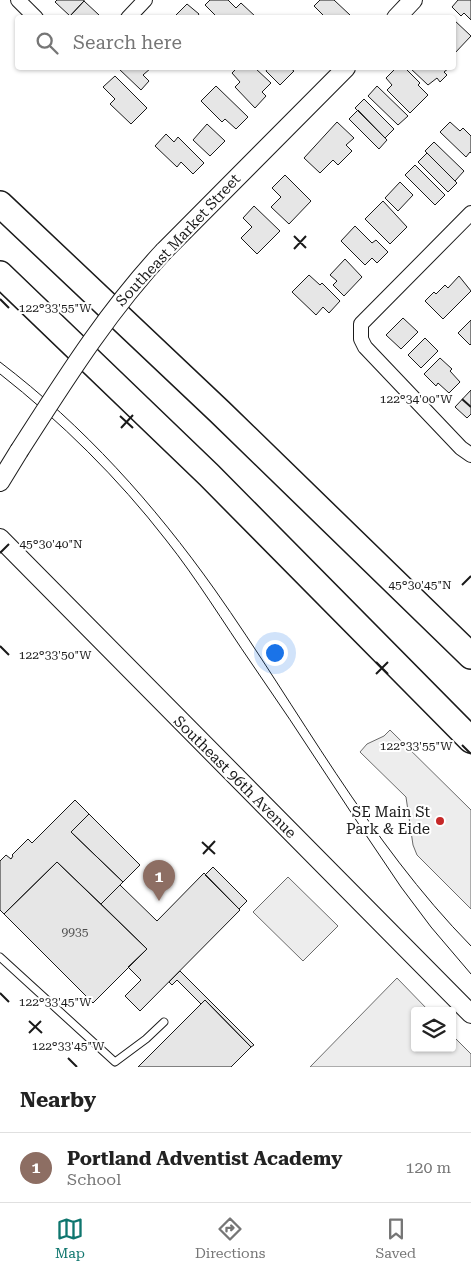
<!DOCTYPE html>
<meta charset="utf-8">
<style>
:root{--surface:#fff;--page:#f6f6f6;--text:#222;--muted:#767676;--line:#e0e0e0;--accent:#0f766e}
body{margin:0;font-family:"Roboto Serif",serif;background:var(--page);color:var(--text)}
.controls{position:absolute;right:15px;bottom:15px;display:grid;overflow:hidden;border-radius:5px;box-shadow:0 1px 4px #0004}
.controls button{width:45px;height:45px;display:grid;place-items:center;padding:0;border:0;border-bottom:1px solid var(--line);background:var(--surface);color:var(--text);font:25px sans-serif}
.you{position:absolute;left:274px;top:652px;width:18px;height:18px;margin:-12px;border:4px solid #fff;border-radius:50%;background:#1a73e8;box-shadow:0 0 0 8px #1a73e833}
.badge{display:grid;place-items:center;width:32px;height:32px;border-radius:50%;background:var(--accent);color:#fff;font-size:16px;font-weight:700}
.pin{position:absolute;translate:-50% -41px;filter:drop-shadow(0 1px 2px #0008)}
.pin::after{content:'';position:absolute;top:26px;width:18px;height:15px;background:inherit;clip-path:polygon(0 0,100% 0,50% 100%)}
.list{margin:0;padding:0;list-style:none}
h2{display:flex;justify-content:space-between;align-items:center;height:65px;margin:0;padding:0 20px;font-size:21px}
h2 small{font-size:16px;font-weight:400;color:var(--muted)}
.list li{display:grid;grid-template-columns:32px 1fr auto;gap:15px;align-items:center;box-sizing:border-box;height:70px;padding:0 20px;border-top:1px solid var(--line)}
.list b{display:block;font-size:19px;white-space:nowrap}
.list p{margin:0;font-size:16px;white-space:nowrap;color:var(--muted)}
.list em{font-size:16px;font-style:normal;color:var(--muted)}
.icon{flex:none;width:28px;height:28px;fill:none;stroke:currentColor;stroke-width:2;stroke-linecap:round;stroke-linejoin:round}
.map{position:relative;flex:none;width:471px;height:1067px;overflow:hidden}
.search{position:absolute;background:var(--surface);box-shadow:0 1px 4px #0004;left:15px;right:15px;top:15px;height:55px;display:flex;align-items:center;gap:12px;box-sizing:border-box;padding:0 18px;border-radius:5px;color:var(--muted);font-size:19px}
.sheet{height:135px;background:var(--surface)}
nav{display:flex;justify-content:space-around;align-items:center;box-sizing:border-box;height:70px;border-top:1px solid var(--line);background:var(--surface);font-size:14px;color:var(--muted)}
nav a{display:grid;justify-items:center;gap:2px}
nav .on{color:var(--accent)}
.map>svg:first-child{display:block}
.built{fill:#ededed;stroke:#6a6a6a}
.building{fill:#e6e6e6;stroke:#1a1a1a}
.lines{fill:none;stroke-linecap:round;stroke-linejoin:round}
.service-casing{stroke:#1a1a1a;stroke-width:9}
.minor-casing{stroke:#1a1a1a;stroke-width:16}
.tertiary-casing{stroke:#1a1a1a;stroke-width:20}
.motorway-casing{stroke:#1a1a1a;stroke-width:28}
.service{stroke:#fff;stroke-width:7}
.minor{stroke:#fff;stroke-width:14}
.tertiary{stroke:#fff;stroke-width:18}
.motorway{stroke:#fff;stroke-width:25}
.tram{stroke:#1a1a1a;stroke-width:1}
.tertiary-bridge-casing{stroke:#1a1a1a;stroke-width:20;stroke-linecap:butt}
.tertiary-bridge{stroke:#fff;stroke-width:18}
.ticks{fill:none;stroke:#1a1a1a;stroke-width:2}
.poi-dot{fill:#c62828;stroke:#fff;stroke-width:2}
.labels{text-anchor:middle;stroke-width:4;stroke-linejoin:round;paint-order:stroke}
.number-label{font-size:12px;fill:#4d4d4d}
.street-label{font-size:15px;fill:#1a1a1a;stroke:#fff}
.poi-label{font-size:15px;fill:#1a1a1a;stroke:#fff;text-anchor:end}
.ticks-label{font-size:12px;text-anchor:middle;fill:#1a1a1a;stroke:#fff;stroke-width:4;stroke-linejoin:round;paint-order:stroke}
</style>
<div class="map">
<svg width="471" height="1067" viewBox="0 0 471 1067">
<rect width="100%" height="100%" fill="#fff"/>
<path class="built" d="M390,730L471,810V909L417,855L413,845L406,797L360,752L367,744L384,736Z
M288,877L338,926L303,961L253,912Z
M397,978L429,1011H415V1048H452V1035L471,1054V1067H310Z"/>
<path class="building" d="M57,0H84V1L70,16L55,2Z
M210,0H228L236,8L241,3L256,17L240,18L237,15L235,18H218L205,5Z
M320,0H334L350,15L348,18H326L314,6Z
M458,0H471V20L464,13L461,16L452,7Z
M84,1L99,15L96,18H72L70,16Z
M187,4L199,14L196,18H176L175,16Z
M454,20L471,36L454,54Z
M118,68H151L143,75L149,81L141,90Z
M237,68H255L271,83L262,92L266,96L255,108L235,87L240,82L232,73Z
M267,68H290L294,71L280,85L266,71L268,68Z
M396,68H405L420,83L418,85L428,95L410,113L387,90L392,85L386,78Z
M410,68H449L444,72L447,75L440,82L437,78L428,85Z
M115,76L147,108L131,124L110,104L115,99L103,87Z
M216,86L248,117L236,129L225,119L222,122L201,101Z
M377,86L408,116L398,125L368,96Z
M364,99L394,129L385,138L355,108Z
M358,110L387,140L379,149L349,119Z
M337,122L354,138L346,145L352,151L338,165L333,160L320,173L304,158Z
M450,122L460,131L463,128L471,136V153L470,152L466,157L440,132Z
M207,124L225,141L210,156L193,140Z
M166,134L174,142L178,137L204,163L193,174L181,162L177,167L155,146Z
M434,142L464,171L455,181L425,151Z
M427,153L457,183L448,192L418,162Z
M415,165L445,195L435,205L405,175Z
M285,175L311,201L289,224L271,207L281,197L272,188Z
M400,182L413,195L398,211L385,198Z
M383,201L407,227L390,244L365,219Z
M254,206L280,231L257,254L241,238L252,227L243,218Z
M355,226L372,243L376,240L388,252L377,263L372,258L365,265L341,241Z
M345,259L362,277L344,296L333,285L337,281L330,275Z
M309,275L320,285L322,283L340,301L329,313L323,307L316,315L292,292Z
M459,276L471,291L443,319L425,301L434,292L436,294L445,285L448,288Z
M403,318L418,332L401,349L386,335Z
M471,320V344L470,345L458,333Z
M425,338L438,351L421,368L408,355Z
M440,358L452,369L450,371L460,382L449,393L438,383L436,386L424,374Z
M471,390V414L467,418L455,407Z
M75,800L89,814L71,832L123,882L101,904L57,862L4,914L0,910V861L6,855L11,859L13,856L12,855L28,839L32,843Z
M89,814L140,865L123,882L71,832Z
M57,862L147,949L93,1003L4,914Z
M213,867L247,901L239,909L205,875Z
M204,873L240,910L140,1011L125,996L141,980L128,967L147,949L101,904L120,885L157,921Z
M180,971L254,1045L251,1047L205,1000L201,1004L177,980L172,985L169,982Z
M205,1000L251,1047L231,1067H138Z"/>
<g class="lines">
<g class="service-casing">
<path id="service" d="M0,957L115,1062L146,1039L164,1022"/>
</g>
<g class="minor-casing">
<path id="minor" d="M18,0L36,18
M128,18L145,0
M471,213L361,324V339L365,347L461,448L471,455"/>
</g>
<g class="tertiary-casing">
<path id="tertiary" d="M396,18L413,0
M164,251L346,68
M0,482L19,451
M0,538L471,1014"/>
</g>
<g class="motorway-casing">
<path id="motorway" d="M0,204L220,412L471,656
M0,274L209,475L471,740"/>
</g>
<use href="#service" class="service"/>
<use href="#minor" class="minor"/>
<use href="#tertiary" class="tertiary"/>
<use href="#motorway" class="motorway"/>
<path class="tram" d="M0,362C84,426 154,504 215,590C299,709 368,841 471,946
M0,374C61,422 118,478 166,540C197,579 223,622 252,664C303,737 350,813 401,887L431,927L471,974"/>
<g class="tertiary-bridge-casing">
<path id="tertiary-bridge" d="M19,451C64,381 107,312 164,251"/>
</g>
<use href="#tertiary-bridge" class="tertiary-bridge"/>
</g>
<path class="ticks" d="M294,236L306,248M294,249L306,236M0,299L9,308M462,399L471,407M120,416L133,428M121,428L133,415M0,553L9,544M462,585L471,576M0,646L9,655M376,662L388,674M376,674L388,662M462,745L471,754M202,842L215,854M203,854L215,841M0,993L9,1002M29,1021L42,1033M29,1033L41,1021M68,1058L77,1067"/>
<circle class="poi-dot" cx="440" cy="821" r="5"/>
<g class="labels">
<g class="number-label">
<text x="75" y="936">9935</text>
</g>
<g class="street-label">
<text transform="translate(178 240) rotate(-47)" y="5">Southeast Market Street</text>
<text transform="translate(235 777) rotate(45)" y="5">Southeast 96th Avenue</text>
</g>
<g class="poi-label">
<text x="430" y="817">SE Main St<tspan x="430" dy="17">Park &amp; Eide</tspan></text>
</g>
</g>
<g class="ticks-label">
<text x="55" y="312">122°33'55"W</text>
<text x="416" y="403">122°34'00"W</text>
<text x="51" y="548">45°30'40"N</text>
<text x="420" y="589">45°30'45"N</text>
<text x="55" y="659">122°33'50"W</text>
<text x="416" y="750">122°33'55"W</text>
<text x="55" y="1006">122°33'45"W</text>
<text x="68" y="1050">122°33'45"W</text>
</g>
</svg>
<div class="controls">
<button><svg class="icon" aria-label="layers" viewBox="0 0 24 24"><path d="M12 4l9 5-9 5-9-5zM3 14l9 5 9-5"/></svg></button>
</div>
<div class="you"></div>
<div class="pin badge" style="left:159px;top:901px;background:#8d6e63">1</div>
<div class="search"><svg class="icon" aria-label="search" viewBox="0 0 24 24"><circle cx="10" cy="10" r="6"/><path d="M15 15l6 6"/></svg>Search here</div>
</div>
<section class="sheet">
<h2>Nearby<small></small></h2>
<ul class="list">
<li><span class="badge" style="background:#8d6e63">1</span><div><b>Portland Adventist Academy</b><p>School</p></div><em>120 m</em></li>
</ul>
</section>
<nav>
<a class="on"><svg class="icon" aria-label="map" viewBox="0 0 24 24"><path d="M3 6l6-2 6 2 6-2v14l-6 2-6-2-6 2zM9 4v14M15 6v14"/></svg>Map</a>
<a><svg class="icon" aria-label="directions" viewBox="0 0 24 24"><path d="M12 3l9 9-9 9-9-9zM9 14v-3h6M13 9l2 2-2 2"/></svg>Directions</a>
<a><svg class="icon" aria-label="saved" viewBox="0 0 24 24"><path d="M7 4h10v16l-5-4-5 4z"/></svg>Saved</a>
</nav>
